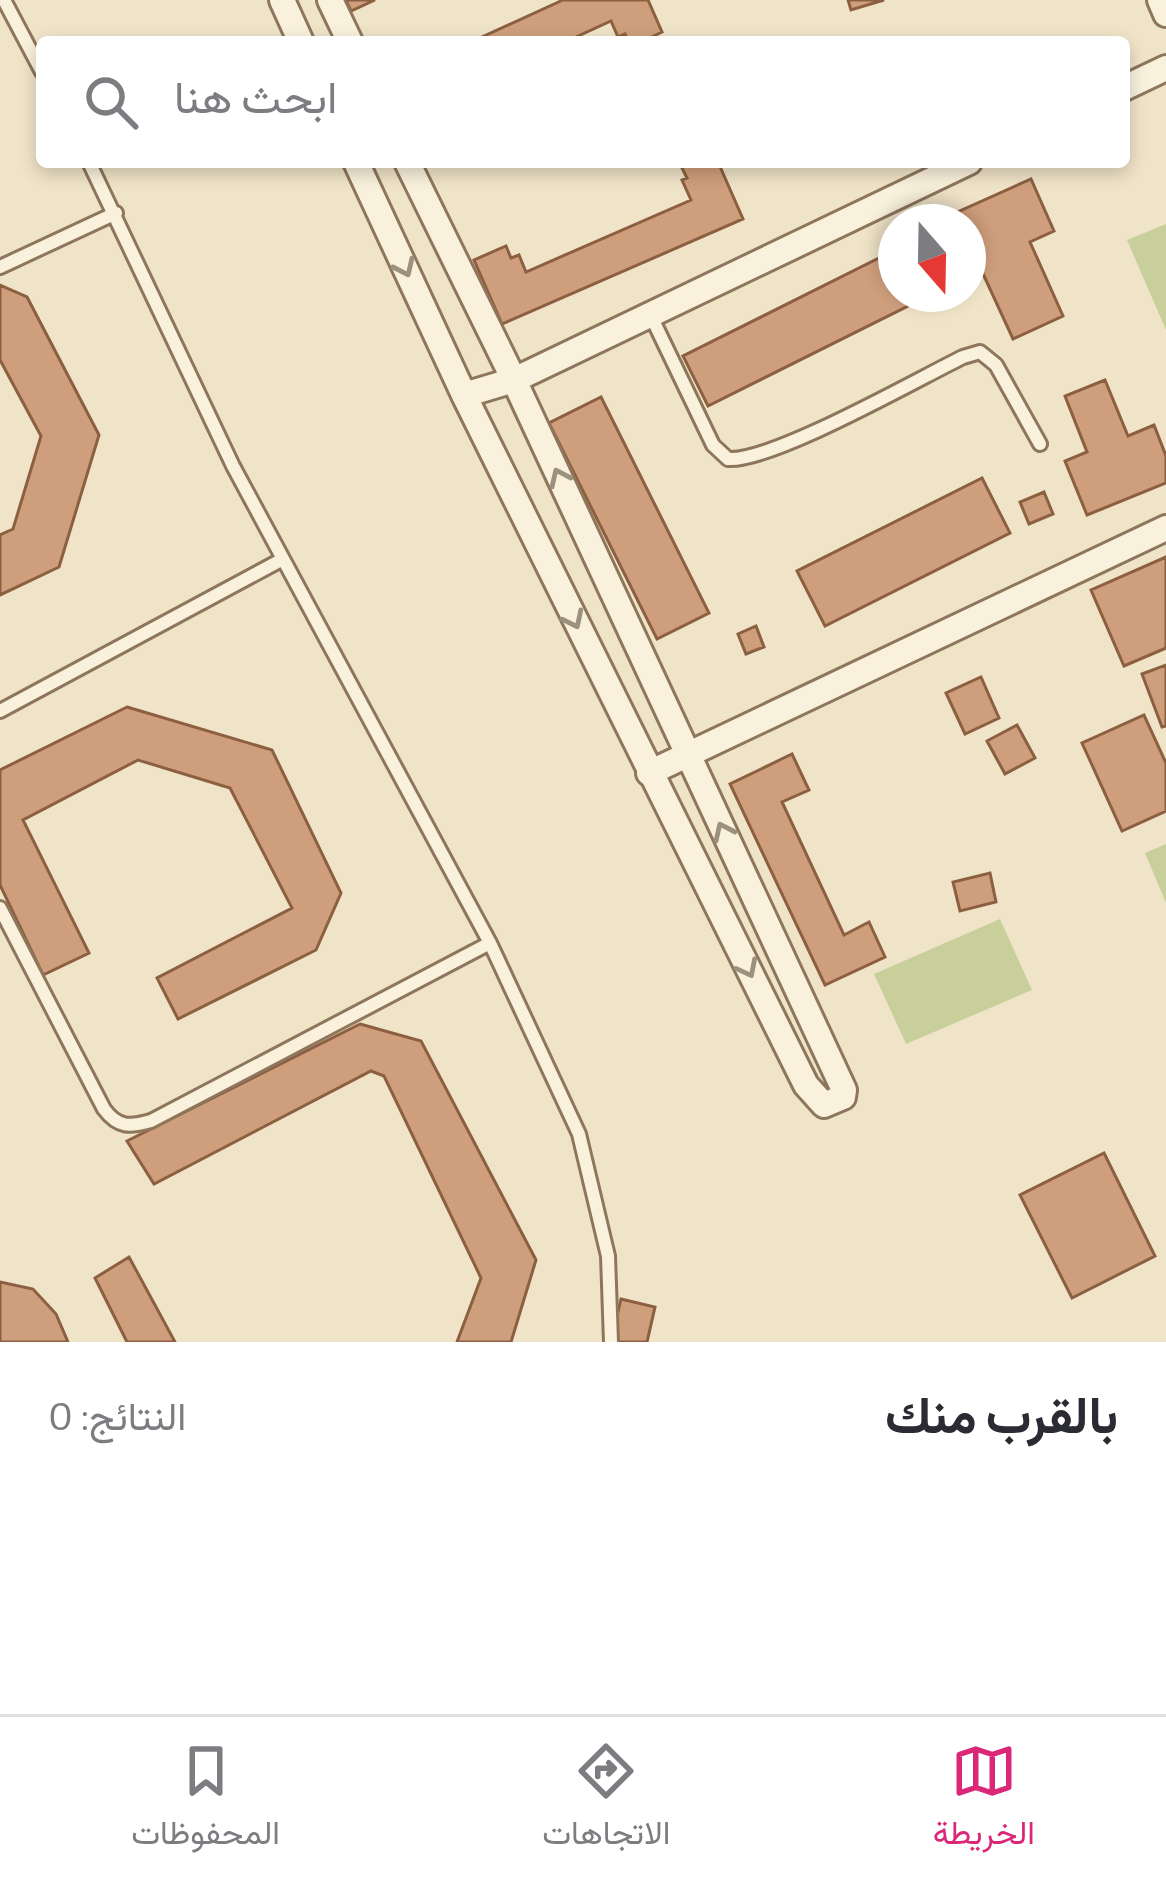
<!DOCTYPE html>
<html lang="ar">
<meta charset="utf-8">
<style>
:root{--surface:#fff;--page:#f7f7f7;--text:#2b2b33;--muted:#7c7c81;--line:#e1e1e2;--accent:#db2777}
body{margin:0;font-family:Bitter,Vazirmatn,serif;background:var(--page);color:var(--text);direction:rtl}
.compass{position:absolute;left:878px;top:204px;width:108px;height:108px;border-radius:50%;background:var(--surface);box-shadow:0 6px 18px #0003;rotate:160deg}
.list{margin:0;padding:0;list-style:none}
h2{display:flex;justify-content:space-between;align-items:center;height:156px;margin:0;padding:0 48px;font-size:51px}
h2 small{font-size:39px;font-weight:400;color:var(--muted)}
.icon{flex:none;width:66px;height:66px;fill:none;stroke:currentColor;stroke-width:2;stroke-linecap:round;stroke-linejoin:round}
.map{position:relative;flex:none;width:1166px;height:1342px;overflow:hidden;direction:ltr}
.search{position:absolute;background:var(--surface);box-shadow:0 6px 18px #0003;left:36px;right:36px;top:36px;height:132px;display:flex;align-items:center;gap:30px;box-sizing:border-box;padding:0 42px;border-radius:12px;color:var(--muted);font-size:45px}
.sheet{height:372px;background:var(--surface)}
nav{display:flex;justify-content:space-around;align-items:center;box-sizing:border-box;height:168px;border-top:3px solid var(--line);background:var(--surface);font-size:33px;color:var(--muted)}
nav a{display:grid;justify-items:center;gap:6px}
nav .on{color:var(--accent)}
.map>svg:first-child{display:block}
.green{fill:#c9cf9b}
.building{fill:#cf9f7d;stroke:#8d5f41;stroke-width:3}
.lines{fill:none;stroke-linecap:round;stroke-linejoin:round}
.lane-casing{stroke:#8d765c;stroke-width:18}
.street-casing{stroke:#8d765c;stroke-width:30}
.lane{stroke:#faf1dc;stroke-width:12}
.street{stroke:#faf1dc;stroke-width:24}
.oneway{stroke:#9c907e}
</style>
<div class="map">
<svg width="1166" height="1342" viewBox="0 0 1166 1342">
<rect width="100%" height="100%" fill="#f0e4c8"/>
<path class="green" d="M1166,224V330L1127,240Z
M1166,844V903L1145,853Z
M1000,919L1032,990L906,1044L874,974Z"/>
<path class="building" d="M346,0H375L351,11Z
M563,0H648L662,32L641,42H629L625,34L618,37L611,21L565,42H471Z
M848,0H884L851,10Z
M690,162H718L743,219L502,324L474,260L506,246L511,258L519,255L526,272L691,200L682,180L687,178L681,166Z
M1031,179L1054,231L1030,242L1063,316L1013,339L979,265L968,270V222H935Z
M885,255L896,277V294H904L910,305L708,406L683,356Z
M0,285L27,297L99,435L59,567L0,595V535L13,529L41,436L0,360Z
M1105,380L1128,436L1154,425L1166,456V483L1087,515L1065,461L1087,452L1065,396Z
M601,397L709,613L657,639L549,423Z
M982,478L1010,533L825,626L797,571Z
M1044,492L1053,514L1029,524L1020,502Z
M1166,557V648L1124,666L1091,590Z
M756,626L764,647L746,654L738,634Z
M1166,665V726L1162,727L1142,674Z
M981,677L999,718L965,734L946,693Z
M127,707L272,750L341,893L316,950L178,1019L157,978L292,908L230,788L138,760L23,820L89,953L43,975L0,885V770Z
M1144,715L1166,763V811L1122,831L1082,743Z
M1017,725L1035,758L1005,774L987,741Z
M792,754L809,790L782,802L844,935L869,922L885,957L825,985L730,784Z
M990,873L996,902L960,911L953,882Z
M360,1024L421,1041L536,1260L511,1342H457L481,1278L384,1076L371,1071L154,1184L127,1141Z
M1104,1153L1155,1256L1072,1298L1020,1195Z
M129,1257L175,1342H127L95,1278Z
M0,1282L33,1289L56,1314L68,1342H0Z
M621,1299L655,1307L647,1342H611Z"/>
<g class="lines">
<g class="lane-casing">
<path id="lane" d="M4,0L42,72
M89,162L233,466L490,943L579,1134L608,1256L611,1342
M0,267L116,213
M651,316L713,445L728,459C772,462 916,380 963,357L980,352L996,365L1040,444
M0,711L283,559
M0,908L104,1109C118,1128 130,1127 151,1121L490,943"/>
</g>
<g class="street-casing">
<path id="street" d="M282,0L301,42
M330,0L350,42
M1160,0L1166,14
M1124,88L1166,68
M356,162L464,395L806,1085L824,1105L843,1097L844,1090L514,380L407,162
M464,395L514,380L969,162
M649,773L1166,528"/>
</g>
<use href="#lane" class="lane"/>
<use href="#street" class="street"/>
</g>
<defs><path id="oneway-chevron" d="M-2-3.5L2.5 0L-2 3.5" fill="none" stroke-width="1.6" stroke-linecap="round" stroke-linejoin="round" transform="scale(3)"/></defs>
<g class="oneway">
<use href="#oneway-chevron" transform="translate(405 268) rotate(65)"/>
<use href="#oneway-chevron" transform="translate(559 477) rotate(-115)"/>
<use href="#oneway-chevron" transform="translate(574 620) rotate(64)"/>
<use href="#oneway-chevron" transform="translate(723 831) rotate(-115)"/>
<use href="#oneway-chevron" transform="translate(748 969) rotate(63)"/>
</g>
</svg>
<svg class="compass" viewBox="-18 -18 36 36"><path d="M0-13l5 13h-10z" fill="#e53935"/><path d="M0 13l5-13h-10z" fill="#7c7c81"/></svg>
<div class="search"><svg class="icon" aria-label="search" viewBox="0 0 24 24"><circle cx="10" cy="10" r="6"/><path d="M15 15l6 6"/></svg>ابحث هنا</div>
</div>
<section class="sheet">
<h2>بالقرب منك<small>النتائج: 0</small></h2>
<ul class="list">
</ul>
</section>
<nav>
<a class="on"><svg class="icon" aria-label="map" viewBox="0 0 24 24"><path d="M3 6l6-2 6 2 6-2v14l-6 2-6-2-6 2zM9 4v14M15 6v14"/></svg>الخريطة</a>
<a><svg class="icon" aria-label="directions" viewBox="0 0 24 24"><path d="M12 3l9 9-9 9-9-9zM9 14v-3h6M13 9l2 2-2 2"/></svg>الاتجاهات</a>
<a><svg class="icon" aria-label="saved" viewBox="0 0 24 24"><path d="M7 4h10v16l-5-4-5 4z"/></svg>المحفوظات</a>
</nav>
